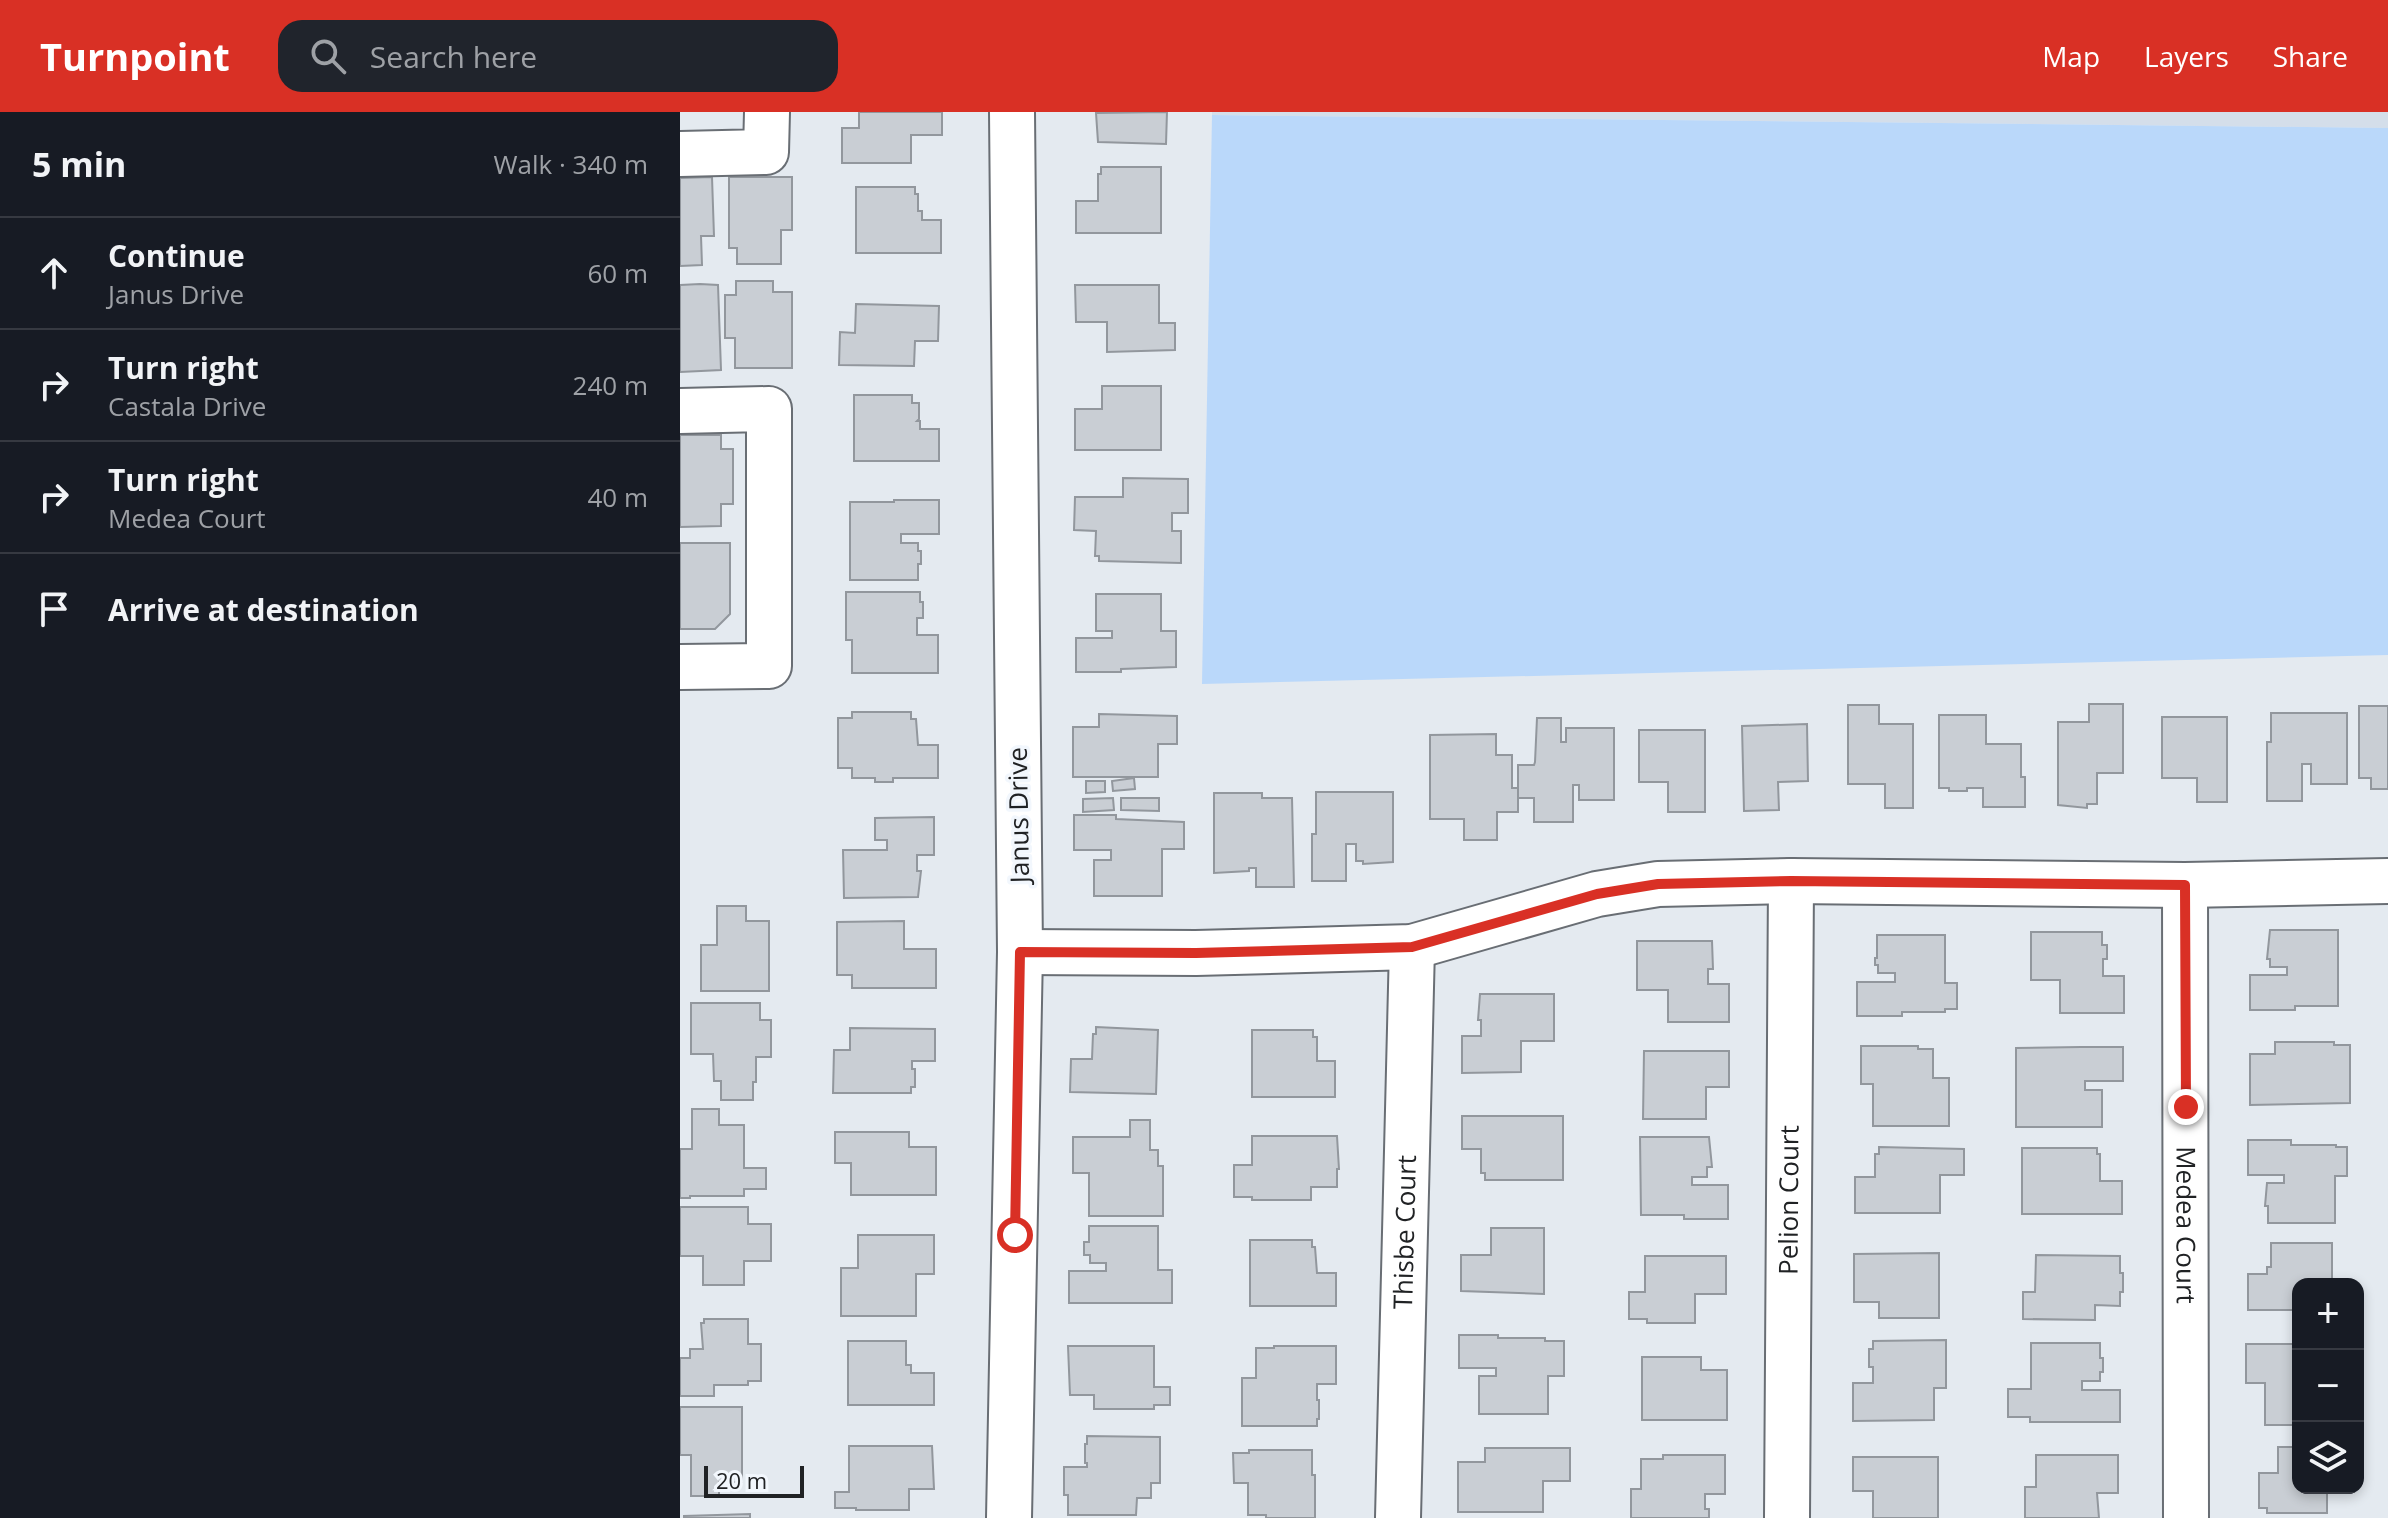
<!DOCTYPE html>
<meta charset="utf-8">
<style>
:root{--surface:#171b24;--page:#20242c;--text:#f1f3f6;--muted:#9ea1a6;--line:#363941;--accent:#d93025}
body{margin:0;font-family:"Open Sans",sans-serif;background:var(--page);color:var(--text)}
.controls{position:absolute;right:24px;bottom:24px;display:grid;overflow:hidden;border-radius:16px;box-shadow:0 4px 12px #0003}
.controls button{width:72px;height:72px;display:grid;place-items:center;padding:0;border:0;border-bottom:2px solid var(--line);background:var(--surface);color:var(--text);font:40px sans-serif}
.scale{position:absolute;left:24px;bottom:20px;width:100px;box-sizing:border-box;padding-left:8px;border:4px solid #202224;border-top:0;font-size:22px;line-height:28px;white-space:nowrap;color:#202224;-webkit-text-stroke:6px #f2f7fd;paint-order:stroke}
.stop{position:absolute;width:24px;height:24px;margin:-18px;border:6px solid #d93025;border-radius:50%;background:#fff}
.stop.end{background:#d93025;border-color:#fff;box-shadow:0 2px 8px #0008}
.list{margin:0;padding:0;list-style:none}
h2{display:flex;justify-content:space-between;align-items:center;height:104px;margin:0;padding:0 32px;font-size:34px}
h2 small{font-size:26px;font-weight:400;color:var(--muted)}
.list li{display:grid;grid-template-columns:52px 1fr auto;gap:24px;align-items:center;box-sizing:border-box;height:112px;padding:0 32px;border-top:2px solid var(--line)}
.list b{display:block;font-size:30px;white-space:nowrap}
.list p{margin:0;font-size:26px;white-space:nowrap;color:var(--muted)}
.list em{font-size:26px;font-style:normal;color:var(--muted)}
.icon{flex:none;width:44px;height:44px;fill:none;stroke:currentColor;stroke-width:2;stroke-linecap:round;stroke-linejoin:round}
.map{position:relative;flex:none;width:1708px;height:1406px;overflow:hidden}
header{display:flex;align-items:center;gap:48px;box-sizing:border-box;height:112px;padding:0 40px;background:var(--accent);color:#fff}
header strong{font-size:38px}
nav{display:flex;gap:44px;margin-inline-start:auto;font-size:28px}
.search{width:560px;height:72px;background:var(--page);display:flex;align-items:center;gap:20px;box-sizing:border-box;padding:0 28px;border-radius:24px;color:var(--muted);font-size:30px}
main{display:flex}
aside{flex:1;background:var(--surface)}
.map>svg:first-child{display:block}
.built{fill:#d4deea}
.green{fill:#bad8fa}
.building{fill:#c9ced4;stroke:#92979d;stroke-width:2}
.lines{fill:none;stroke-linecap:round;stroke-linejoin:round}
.minor-casing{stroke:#696e74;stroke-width:48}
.minor{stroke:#fff;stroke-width:44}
.route{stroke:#d93025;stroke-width:10}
.labels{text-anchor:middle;stroke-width:7;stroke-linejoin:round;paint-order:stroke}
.street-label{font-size:26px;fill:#202224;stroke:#f2f7fd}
</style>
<header>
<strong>Turnpoint</strong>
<div class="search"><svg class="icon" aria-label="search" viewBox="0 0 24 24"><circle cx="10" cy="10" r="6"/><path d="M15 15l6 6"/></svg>Search here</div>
<nav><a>Map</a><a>Layers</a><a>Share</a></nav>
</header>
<main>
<aside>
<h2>5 min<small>Walk · 340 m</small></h2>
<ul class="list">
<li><svg class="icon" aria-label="ahead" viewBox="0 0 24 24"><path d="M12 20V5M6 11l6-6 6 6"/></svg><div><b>Continue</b><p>Janus Drive</p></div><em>60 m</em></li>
<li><svg class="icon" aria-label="right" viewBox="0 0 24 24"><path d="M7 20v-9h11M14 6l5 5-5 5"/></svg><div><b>Turn right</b><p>Castala Drive</p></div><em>240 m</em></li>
<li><svg class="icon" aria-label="right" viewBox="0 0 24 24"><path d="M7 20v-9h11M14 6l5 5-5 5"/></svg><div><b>Turn right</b><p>Medea Court</p></div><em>40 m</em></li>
<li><svg class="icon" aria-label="arrive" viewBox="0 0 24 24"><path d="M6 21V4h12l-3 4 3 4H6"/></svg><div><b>Arrive at destination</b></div></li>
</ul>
</aside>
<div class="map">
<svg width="1708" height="1406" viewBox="0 0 1708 1406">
<rect width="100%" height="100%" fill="#e4eaf0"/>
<path class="built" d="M532,0H1708V16L532,3Z"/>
<path class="green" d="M532,3L1708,16V543L522,572Z"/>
<path class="building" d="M179,0H262V23H231V51H162V16H179Z
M487,0L486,32L418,30L416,1Z
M421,55H481V121H396V89H418V62H421Z
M32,65L34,124H21L22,153L0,154V66Z
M49,65H112V118H101V152H57V136H49Z
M176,75H235V82H238V99H242V108H261V141H176Z
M56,169H93V180H112V256H55V226H45V183H56Z
M20,172L38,173L41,258L0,260V173Z
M395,173H479V211H495V238L427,240V210H396Z
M176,192L259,194L258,229H235L234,254L159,253L160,220L175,221Z
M422,274H481V338H395V297H422Z
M174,283H232V291H239V307L237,309H240V317H259V349H174Z
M0,323H41V337H53V392H41V414L0,415Z
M443,366L508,367V401H492V419H501V451L419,449V444H415L416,419L394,418L395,385H443Z
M214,388H259V422H221V431H238V439H241V452H238V468H170V390H214Z
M0,431H50V502L35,517H0Z
M166,480H240V490H243V506H237V523H258V561H172V528H166Z
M416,482H481V519H496V555L441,557V560H396V526H432V519H416Z
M1409,592H1443V661H1417V692H1407V696L1378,693V610H1409Z
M1168,593H1199V612H1233V696H1205V672H1168Z
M1679,594H1708V677H1691V666H1679Z
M172,600H231V607H236L238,633H258V666H213V670H195V666H172V656H158V606H172Z
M1591,601H1667V672H1631V652H1622V689H1587V630H1591Z
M419,602L497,604V632H478V665H393V615H419Z
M1259,603H1306V632H1341V665H1345V695H1303V676H1287V679H1269V676H1259Z
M1482,605H1547V690H1517V666H1482Z
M857,606H881V630H886V616H934V688H899V673H893V710H854V686H838V653H854L855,650Z
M1127,612L1128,669L1098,670L1099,698L1064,699L1062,614Z
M959,618H1025V700H988V670H959Z
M816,622V643H832V676H838V700H817V728H784V707H750V623Z
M454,666L455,677L433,679L432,669Z
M406,669H425V680L406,681Z
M636,680H713V750L683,752V749H676V732H666V769H632V722H636Z
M534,681H582V686H612L614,775H576V756H569V759L534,761Z
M433,686L434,698L403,700V687Z
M441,686H479V699L441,698Z
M394,703H436V707L504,710V737H482V784H414V748H431V738H394Z
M254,705V743H237V759H241L238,785L164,786L163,738H207V728H195V706Z
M37,794H66V809H89V879H21V833H37Z
M224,809V837H256V876H172V863H157V810Z
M1590,818H1658V894H1615V898H1570V863H1607V855H1590V847H1587Z
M1351,820H1422V833H1427V847H1423V864H1444V901H1380V868H1351Z
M1197,823H1265V871H1277V897H1265V900H1222V904H1177V870H1215V861H1198V853H1195V846H1197Z
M957,829H1032L1033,857H1028V872H1049V910H988V878H957Z
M800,882H874V929H841V960L782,961V924H801V908H798Z
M11,891H80V908H91V945H76V970H73V988H41V969H34L33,942H11Z
M416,915L478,918L476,982L390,980L391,947H412L413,922H416Z
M170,916L255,917V949H232V957H235V975H231V981H153L154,938H170Z
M572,918H633V925H637V949H655V985H572Z
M1595,930H1654V933H1670V991L1570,993V942H1595Z
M1181,934H1238V937H1253V966H1269V1014H1193V972H1181Z
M1401,935H1443V969H1405V978H1422V1015H1336V936Z
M964,939H1049V975H1026V1007H963Z
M12,997H39V1013H64V1056H86V1077H64V1084H10V1086H0V1037H12Z
M782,1004H883V1068H805V1061H801V1037H782Z
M450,1008H470V1038H478V1054H483V1104H409V1061H393V1025H450Z
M155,1020H229V1035H256V1083H171V1051H155Z
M572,1024H657L659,1057H657V1075H631V1088H572V1085H554V1053H572Z
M960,1025H1029L1032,1055H1027V1065H1012V1073H1048V1107H1004V1103H961Z
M1568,1028H1611V1033H1656V1035H1667V1064H1655V1111H1588V1094H1585L1587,1071H1604V1063H1568Z
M1199,1035L1284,1037V1063H1260V1101H1175V1065H1195V1042H1199Z
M1342,1036H1417V1042H1420V1069H1442V1102H1342Z
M0,1095H68V1112H91V1149H64V1173H23V1144H0Z
M409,1114H478V1158H492V1191H389V1159H426V1151H410V1143H404V1130H409Z
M811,1116H864V1182L781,1179V1143H811Z
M178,1123H254V1162H236V1204H161V1156H178Z
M570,1128H632V1135H635L637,1161H656V1194H570Z
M1591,1131H1652V1172H1618V1198H1568V1162H1587V1155H1591Z
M1259,1141V1206H1199V1190H1174V1142Z
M1356,1143L1440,1144V1161H1443V1180H1440V1194L1415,1193V1208L1343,1207V1180H1355Z
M965,1144H1046V1182H1015V1211H967V1207H949V1180H965Z
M24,1207H68V1232H81V1269H68V1273H34V1284H0V1246H10V1237H23L21,1211H24Z
M779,1223H818V1226H865V1229H884V1264H868V1302H799V1264H816V1256H779Z
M1266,1228V1276H1254V1308L1173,1309V1271H1193V1255H1189V1237H1193V1229Z
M168,1229H226V1253H231V1261H254V1293H168Z
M1351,1231H1420V1246H1423V1260H1420V1269H1402V1278H1440V1310H1350V1305H1328V1277H1351Z
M1566,1232H1618V1313H1585V1271H1566Z
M388,1234H474V1275H490V1293H474V1297H414V1283H390Z
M594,1234H656V1272H637V1288H639V1307H637V1314H562V1266H576V1236H594Z
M962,1245H1021V1258H1047V1308H962Z
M0,1295H62V1370H39V1384H11V1343H0Z
M407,1324L480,1325V1371H471V1386H457L456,1403H388V1383H384V1355H407V1351H405V1332H407Z
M169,1334H252L254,1377H229V1398H176V1396H155V1380H169Z
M1598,1335H1618V1376H1647V1401H1587V1396H1579V1361H1598Z
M805,1336H890V1369H863V1400H778V1350H805Z
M569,1338H632V1363H635V1406H586V1403H568V1371H554L553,1341H569Z
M983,1343H1045V1382H1025V1397H1029V1406H951V1377H961V1347H983Z
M1356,1343H1438V1381H1417L1419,1406H1345V1375H1356Z
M1173,1345H1258V1406H1193V1379H1173Z
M70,1402V1406H4V1404Z"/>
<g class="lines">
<g class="minor-casing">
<g id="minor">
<path d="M0,42L86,40L87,0"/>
<path d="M0,299L89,297V554L0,555"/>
<path id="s1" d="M1505,773L1506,1406"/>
<path d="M340,840L516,841L732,835L917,782L978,772L1111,769L1505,773L1708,769"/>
<path d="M329,1406L340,840L332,0"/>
<path id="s2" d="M718,1406L732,835"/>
<path id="s3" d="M1107,1406L1111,769"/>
</g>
</g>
<use href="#minor" class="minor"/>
</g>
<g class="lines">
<path class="route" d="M335,1123L340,840L516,841L732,835L917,782L978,772L1111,769L1505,773L1506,995"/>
</g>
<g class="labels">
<g class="street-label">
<text transform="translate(339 703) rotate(-91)" y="9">Janus Drive</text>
<text dy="9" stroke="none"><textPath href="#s3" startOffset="318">Pelion Court</textPath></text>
<text dy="9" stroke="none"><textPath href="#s1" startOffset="340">Medea Court</textPath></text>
<text dy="9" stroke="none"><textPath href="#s2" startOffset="286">Thisbe Court</textPath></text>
</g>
</g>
</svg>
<div class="controls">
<button>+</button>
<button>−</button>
<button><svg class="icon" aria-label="layers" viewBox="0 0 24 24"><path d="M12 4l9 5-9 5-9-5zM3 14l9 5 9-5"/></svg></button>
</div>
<div class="scale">20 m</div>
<div class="stop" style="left:335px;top:1123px"></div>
<div class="stop end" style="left:1506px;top:995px"></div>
</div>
</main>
